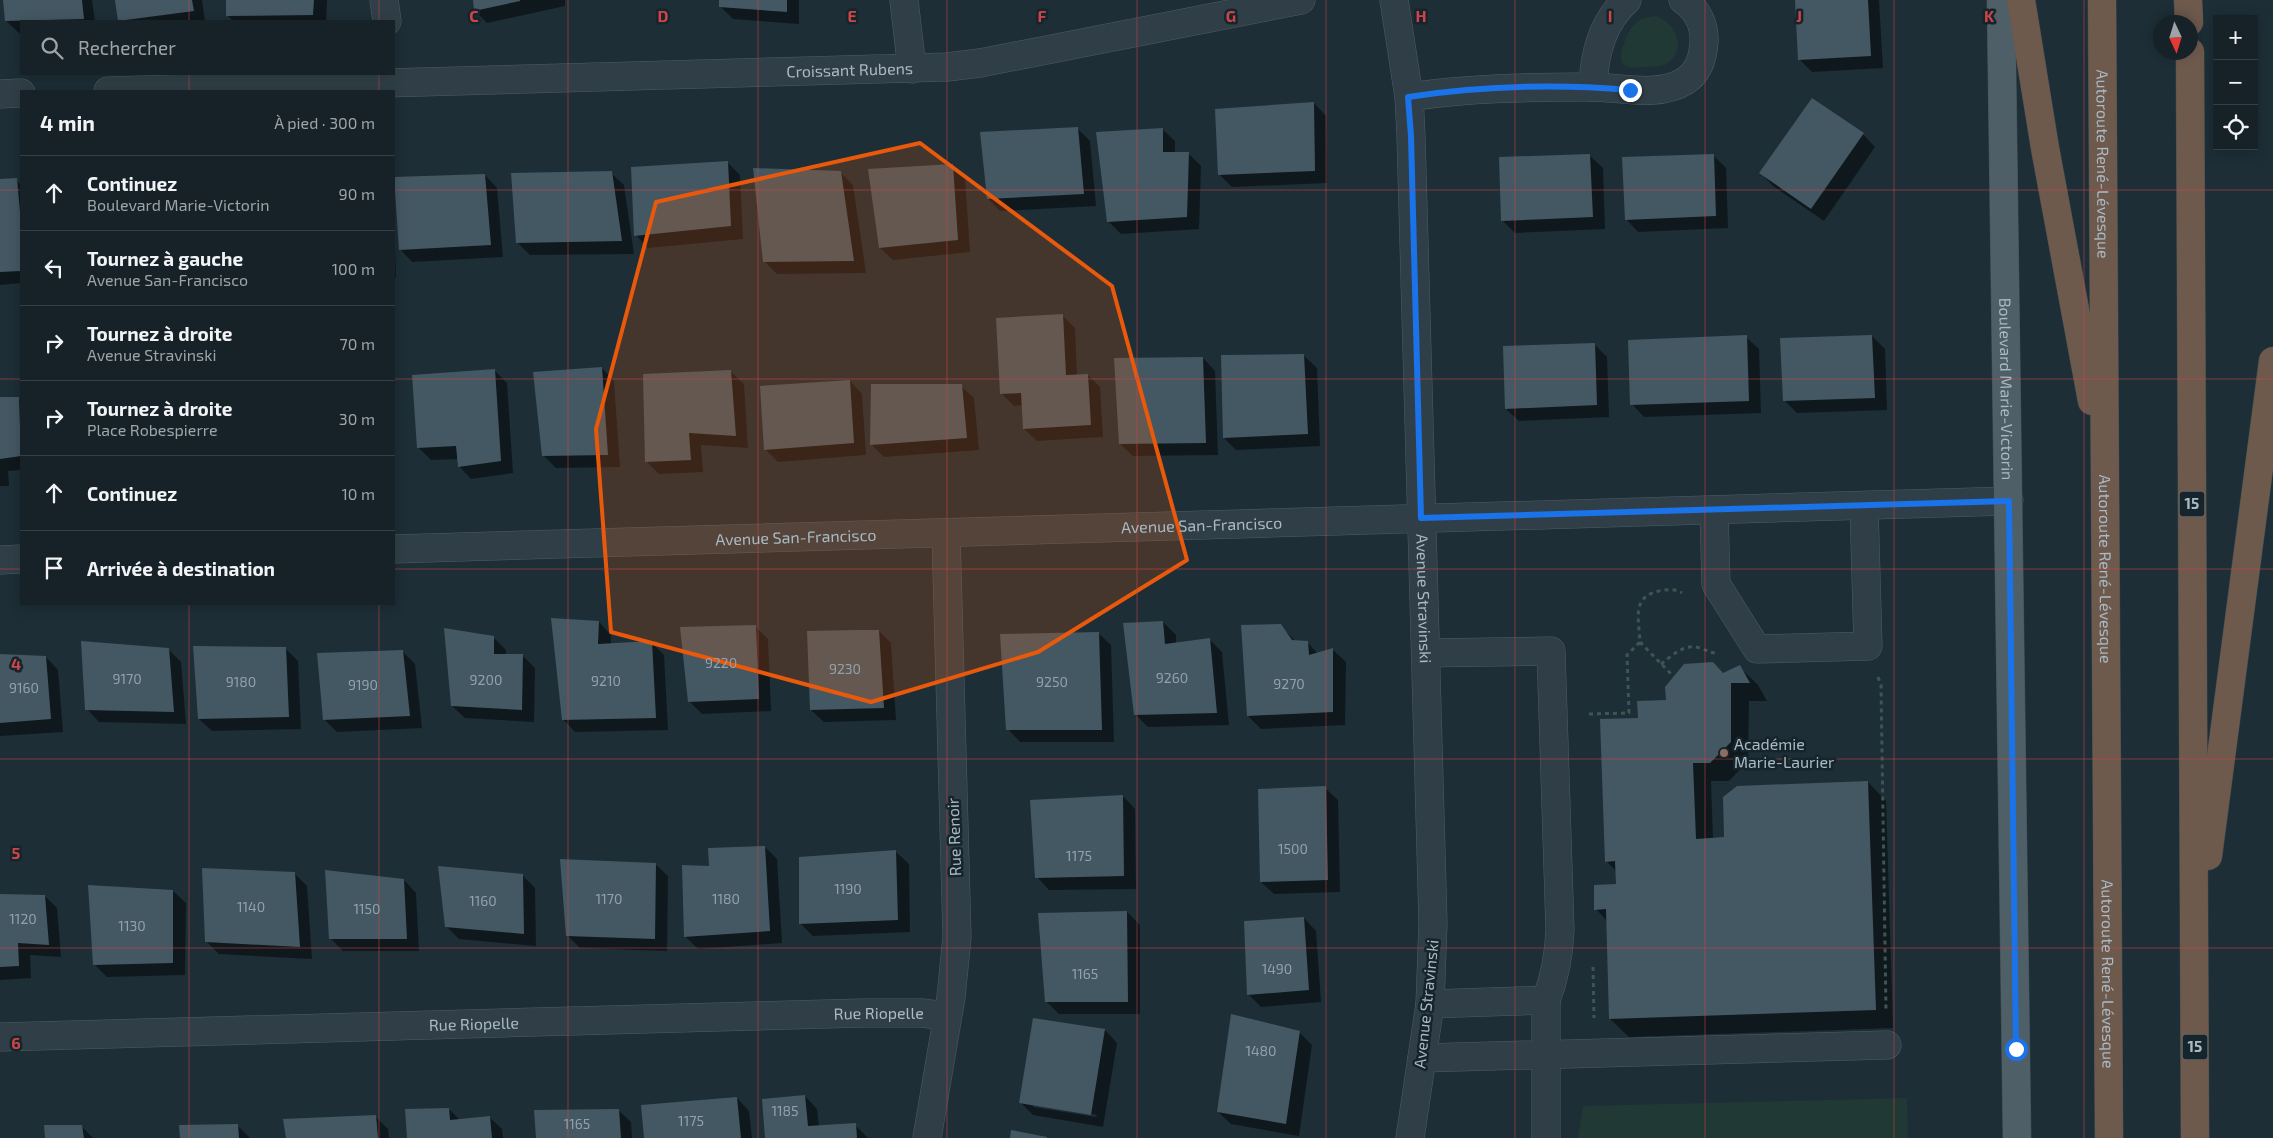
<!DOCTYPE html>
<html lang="fr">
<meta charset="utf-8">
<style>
:root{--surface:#162228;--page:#232f34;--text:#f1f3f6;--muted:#9ea4a8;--line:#353f45}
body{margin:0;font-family:"Exo 2",sans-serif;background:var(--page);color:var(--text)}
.controls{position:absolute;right:15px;top:15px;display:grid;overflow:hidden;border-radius:0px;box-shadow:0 2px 12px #0003}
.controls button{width:45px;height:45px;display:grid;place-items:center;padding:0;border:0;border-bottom:1px solid var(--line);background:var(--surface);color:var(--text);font:25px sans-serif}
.compass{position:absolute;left:2153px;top:15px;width:45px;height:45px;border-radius:50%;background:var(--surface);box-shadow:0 2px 12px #0003;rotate:176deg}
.stop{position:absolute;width:15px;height:15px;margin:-11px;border:4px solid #1a73e8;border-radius:50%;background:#fff}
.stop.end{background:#1a73e8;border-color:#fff;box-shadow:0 1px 5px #0008}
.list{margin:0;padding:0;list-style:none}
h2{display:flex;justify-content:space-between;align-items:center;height:65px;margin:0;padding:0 20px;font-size:21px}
h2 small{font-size:16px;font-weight:400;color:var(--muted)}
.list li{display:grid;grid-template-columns:32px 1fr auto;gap:15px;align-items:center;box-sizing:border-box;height:75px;padding:0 20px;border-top:1px solid var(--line)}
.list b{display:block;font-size:19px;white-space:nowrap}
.list p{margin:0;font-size:16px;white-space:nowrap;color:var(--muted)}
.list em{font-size:16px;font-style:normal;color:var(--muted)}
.icon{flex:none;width:28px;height:28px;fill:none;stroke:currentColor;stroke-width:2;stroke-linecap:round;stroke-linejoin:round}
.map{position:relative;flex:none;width:2273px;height:1138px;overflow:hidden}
.search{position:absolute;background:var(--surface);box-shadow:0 2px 12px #0003;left:20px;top:20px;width:375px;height:55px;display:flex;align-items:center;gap:12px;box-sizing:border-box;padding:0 18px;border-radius:0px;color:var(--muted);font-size:19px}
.panel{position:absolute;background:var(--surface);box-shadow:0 2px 12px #0003;left:20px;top:90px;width:375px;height:515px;border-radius:0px}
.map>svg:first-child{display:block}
.green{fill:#203935}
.shadow{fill:#0007;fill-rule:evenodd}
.building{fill:#445863}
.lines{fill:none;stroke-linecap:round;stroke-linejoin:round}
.minor-casing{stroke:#4e5d65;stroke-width:29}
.major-casing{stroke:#3d4b53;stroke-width:29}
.highway-casing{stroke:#3b4a51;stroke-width:29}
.path{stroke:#3e5653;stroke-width:3;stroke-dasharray:4 4;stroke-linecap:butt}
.minor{stroke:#303f47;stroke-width:28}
.major{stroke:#4e5f67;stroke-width:28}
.highway{stroke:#6e594d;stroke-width:28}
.route{stroke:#1a73e8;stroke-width:6}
.marked{fill:#e8590c;fill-opacity:0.2;stroke:#e8590c;stroke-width:4;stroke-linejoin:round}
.grid{fill:none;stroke:#cd4547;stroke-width:1;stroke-opacity:0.55}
.education-dot{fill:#8d6e63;stroke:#16242b;stroke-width:2}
.labels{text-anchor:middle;stroke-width:5;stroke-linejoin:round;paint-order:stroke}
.number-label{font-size:14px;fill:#90a2ac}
.shield{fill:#16242b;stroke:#7e8d97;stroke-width:1}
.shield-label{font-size:15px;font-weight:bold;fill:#aabac5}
.street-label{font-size:16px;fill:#aabac5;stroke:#16242b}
.poi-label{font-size:16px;fill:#aabac5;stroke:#16242b;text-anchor:start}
.grid-label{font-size:16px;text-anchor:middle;font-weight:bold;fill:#cd4547;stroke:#16242b;stroke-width:5;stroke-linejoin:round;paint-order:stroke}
</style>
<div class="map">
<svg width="2273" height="1138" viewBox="0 0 2273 1138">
<rect width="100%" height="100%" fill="#1d2e36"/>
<path class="green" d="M1656,16C1677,24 1688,50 1666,64C1659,68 1651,66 1643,67C1637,68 1629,69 1624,65C1615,58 1629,26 1638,21C1643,17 1650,17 1656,16Z
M1907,1098L1908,1138H1578L1583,1106Z"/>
<path class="shadow" d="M4,0H92L95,21H21V33H19L6,21Z
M116,0H202L205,21H120Z
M227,0H327L326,21H233L228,16Z
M474,0H565V6L487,23L475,11Z
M720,0H799V24L733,19L720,6Z
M1796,0H1879L1883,68L1812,72L1799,59Z
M1314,103L1326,116L1327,183L1232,187L1219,174Z
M1078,129L1090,141L1096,206L1000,211L988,199Z
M1162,129L1175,141V153H1188L1201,166L1199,229L1121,234L1109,222Z
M1863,134L1875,147L1824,221L1773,186L1761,173Z
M1713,155L1726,168L1728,228L1638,232L1626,219Z
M1590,156L1603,168L1605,229L1515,233L1502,220Z
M727,162L740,175L743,239L648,248L636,235Z
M953,166L965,178L970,252L893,260L880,248Z
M840,172L853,185L866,273L777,274L764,261Z
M611,173L624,185L634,254L530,255L517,242Z
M485,175L497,188L503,257L412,262L400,249Z
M16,180L21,185V283L0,285V181Z
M394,217L396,277H394Z
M1062,315L1075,328L1077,376L1088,375L1100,387L1103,437L1037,441L1024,429L1023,405L1014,406L1001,393Z
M1872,336L1885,349L1887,410L1797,413L1784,400Z
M1746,337L1759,349L1761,413L1644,417L1632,404Z
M1594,344L1607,357L1609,417L1519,421L1506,409Z
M1304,356L1317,368L1320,446L1236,450L1224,438Z
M1203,358L1215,371L1218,455L1133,456L1120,444Z
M602,368L614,381L620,467L556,468L543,455Z
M494,370L507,383L513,473L471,479L459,466L458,459L431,460L418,447Z
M731,372L744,384L748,448L701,445L703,472L659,474L646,461Z
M850,381L862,394L866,455L778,462L765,449Z
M961,386L974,398L979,450L884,457L871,444Z
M18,398L21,401V470L8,471L9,486H0V399Z
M599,622L611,635V645L652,643L664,655L668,730L575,732L563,719Z
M1163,622L1176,635V644L1210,640L1222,652L1229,725L1148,727L1135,714Z
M1280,625L1295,641L1307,642L1318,654L1333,650L1346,662L1345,725L1261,729L1248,716L1242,626Z
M756,627L768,639L771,711L702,714L689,701Z
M879,631L891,643L896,720L824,722L811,710Z
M1098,633L1111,645L1114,742H1020L1008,729Z
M493,637L506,650V656H523L535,668L534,722L465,718L452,706Z
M285,648L298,661L301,729L212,731L199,719Z
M168,649L181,662L186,724L99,722L87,709Z
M402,651L415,664L422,728L337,732L324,719Z
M0,656L46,657L58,670L63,732L0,736Z
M1739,667L1758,685L1767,701H1749L1748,761L1729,781H1711L1713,839L1725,838L1868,782L1886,801L1893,1028L1629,1037L1610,1019L1607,921L1596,909L1617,885V872L1606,861L1639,719L1667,701Z
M1325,788L1338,800L1340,892L1274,894L1261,882Z
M1123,796L1135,809L1136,889L1049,890L1037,877Z
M765,847L777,859L782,943L698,949L685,936L711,867Z
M896,852L909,864L910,932L813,936L800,923Z
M655,864L668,876L667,951L580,948L567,935Z
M294,873L307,886L312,959L219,954L207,942Z
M523,876L535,888L536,946L459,939L446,926Z
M404,880L416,893L419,951H343L330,938Z
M173,891L186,903L185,975L107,977L94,964Z
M0,895L45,896L57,908L61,957L30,955L31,978L0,980Z
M1127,912L1140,925V1014H1059L1046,1001Z
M1304,918L1316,931L1321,1002L1261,1007L1248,994Z
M1105,1030L1117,1043L1103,1127L1033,1115L1021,1103ZM1033,1104L1097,1115L1096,1117L1033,1107Z
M1299,1032L1312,1045L1299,1136L1231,1124L1218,1112Z
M805,1096L817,1109L819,1127L855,1125L868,1138H766Z
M737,1098L749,1111L752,1138H645Z
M449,1109L460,1120L489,1117L502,1129L503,1138H409Z
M618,1110L631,1122L632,1138H537Z
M376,1117L388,1129L389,1138H287Z
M237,1125L250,1138H181Z
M82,1127L93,1138H46Z"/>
<path class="building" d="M3,0H82L84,19L5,21Z
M115,0H192L194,11L118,21Z
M226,0H314L313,15L226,16Z
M473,0H520V1L474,11Z
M719,0H787V12L719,7Z
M1795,0H1868L1871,56L1798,60Z
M1812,98L1864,133L1811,209L1759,173Z
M1314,102L1315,171L1218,175L1215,109Z
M1078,127L1084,194L987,199L980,132Z
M1163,128V152H1189L1187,217L1107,222L1096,132Z
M1590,154L1593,217L1501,221L1499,157Z
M1714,154L1716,216L1625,220L1622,157Z
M728,161L731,226L634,236L631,167Z
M953,164L958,240L879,248L868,169Z
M753,168L841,171L854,261L763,262Z
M612,171L622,241L516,243L511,173Z
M485,174L491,245L399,250L394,177Z
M17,178L21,223V271L0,272V179Z
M1063,314L1066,375L1088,374L1091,425L1023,429L1021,393L1000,394L996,318Z
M1747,335L1749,401L1630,405L1628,340Z
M1872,335L1875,398L1783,401L1780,338Z
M1595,343L1597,405L1505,409L1503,346Z
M1304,354L1308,434L1223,438L1221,355Z
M1203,357L1206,443L1119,444L1114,358Z
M602,367L608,455L542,456L533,372Z
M495,369L501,461L458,467L456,446L417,448L412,375Z
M731,370L736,436L689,433L691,460L645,462L643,374Z
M850,380L854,443L764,450L760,386Z
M871,384H962L967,438L870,445Z
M0,397H19L21,456L0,459Z
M551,618L599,621L598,644L652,641L656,718L562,720Z
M1163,621L1165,644L1210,638L1217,713L1134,715L1123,623Z
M1281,624L1292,640L1308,641L1309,655L1333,648V712L1247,716L1241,625Z
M756,625L759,699L688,702L680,627Z
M444,628L494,636V654H523L522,710L451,706Z
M856,630H879L884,708L810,710L807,631Z
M1099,632L1102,730H1006L1000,634Z
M81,641L169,648L174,712L85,710Z
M193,646L286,647L289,717L198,719Z
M403,650L410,716L323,720L317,653Z
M0,654L46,656L51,719L0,723Z
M1713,662L1723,673L1740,665L1750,683H1731V742L1710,763H1693L1696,839L1724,837L1723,797L1737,786L1868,781L1876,1010L1609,1019L1606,909L1594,910V885L1616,884L1615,861L1605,862L1600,719L1638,718L1637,701L1666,700L1665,687L1684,664Z
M1326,786L1328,880L1260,882L1258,789Z
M1123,795L1124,876L1035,878L1030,800Z
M765,846L770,931L684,937L682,865L709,866L708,848Z
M896,850L898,920L799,924V857Z
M560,859L656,863L655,939L566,936Z
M438,866L523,874L524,934L445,927Z
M202,868L295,872L300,947L205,942Z
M325,870L404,879L407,939H329Z
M88,885L173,890V963L93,965Z
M0,894L45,895L49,945L18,943L19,966L0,967Z
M1127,911L1128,1002H1045L1038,913Z
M1304,917L1309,990L1247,995L1244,921Z
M1231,1014L1300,1031L1286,1124L1217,1112Z
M1033,1018L1105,1029L1091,1115L1019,1103Z
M805,1095L808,1126L856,1123L857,1138H765L762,1099Z
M737,1097L741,1138H644L641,1105Z
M449,1108L450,1120L490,1116L492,1138H407L405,1109Z
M619,1109L621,1138H536L534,1110Z
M376,1115L378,1138H286L283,1119Z
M238,1124L239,1138H180L179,1125Z
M44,1125H82L84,1138H45Z
M1011,1130L1047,1137V1138H1010Z"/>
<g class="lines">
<g class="minor-casing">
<g id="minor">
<path d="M384,0L387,21"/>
<path d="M904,0L912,69"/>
<path id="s1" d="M1394,0L1409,97L1411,136L1433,923L1430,1004L1410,1138"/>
<path d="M1593,87C1594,55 1602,22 1627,0"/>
<path id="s2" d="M108,91L947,67L980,63L1301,0"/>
<path d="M0,94L21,93"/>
<path d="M1409,97C1468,88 1531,87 1591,87C1620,87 1658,98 1685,81C1699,72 1703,58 1704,42C1705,25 1697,9 1683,0"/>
<path d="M1714,511L1716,584L1757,649L1868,646L1864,506"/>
<path id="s3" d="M394,549L2009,501"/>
<path d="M0,560L21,559"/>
<path d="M1426,653L1551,651L1560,930C1559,955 1555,977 1546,1000L1430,1004"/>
<path id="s4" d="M0,1037L862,1013H922L946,1016"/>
<path d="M1422,1058L1887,1045"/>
<path d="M927,1138L951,997L957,937L946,533"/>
<path d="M1546,1138V1000"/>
</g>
</g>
<g class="major-casing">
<g id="major">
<path id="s5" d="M2001,0L2017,1138"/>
</g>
</g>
<g class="highway-casing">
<g id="highway">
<path d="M2021,0L2045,148L2092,401"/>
<path id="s6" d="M2102,0L2109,1138"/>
<path d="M2188,0L2189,22"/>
<path d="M2190,52L2195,1138"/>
<path d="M2208,856L2273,361"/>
</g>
</g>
<path class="path" d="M1640,642L1674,677
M1661,664C1673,655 1684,643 1700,648C1707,650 1711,654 1719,653
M1878,677L1881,685L1886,1011
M1589,714L1629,713L1627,655L1640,642C1639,619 1631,597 1659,591C1667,589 1676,589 1682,593
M1593,967L1594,1018"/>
<use href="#minor" class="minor"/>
<use href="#major" class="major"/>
<use href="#highway" class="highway"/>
</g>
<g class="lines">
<path class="route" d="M1630,90C1558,84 1480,86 1408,97L1411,136L1421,518L2009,501L2016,1049"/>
</g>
<path class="marked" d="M920,143L1112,286L1187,560L1038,652L871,702L611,632L596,429L656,202Z"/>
<path class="grid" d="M189,0V21M379,0V21M568,0V1138M758,0V1138M947,0V1138M1137,0V1138M1326,0V1138M1515,0V1138M1705,0V1138M1894,0V1138M2084,0V1138M189,74V91M379,74V91M0,190H21M394,190H2273M0,379H21M394,379H2273M0,569H21M394,569H2273M189,604V1138M379,604V1138M0,759H2273M0,948H2273"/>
<circle class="education-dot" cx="1724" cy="753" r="5"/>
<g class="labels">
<g class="number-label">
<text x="721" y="668">9220</text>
<text x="845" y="674">9230</text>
<text x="1172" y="683">9260</text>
<text x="127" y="684">9170</text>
<text x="486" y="685">9200</text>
<text x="606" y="686">9210</text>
<text x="241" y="687">9180</text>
<text x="1052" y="687">9250</text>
<text x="1289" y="689">9270</text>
<text x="363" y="690">9190</text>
<text x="24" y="693">9160</text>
<text x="1293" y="854">1500</text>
<text x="1079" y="861">1175</text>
<text x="848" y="894">1190</text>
<text x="609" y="904">1170</text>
<text x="726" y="904">1180</text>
<text x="483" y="906">1160</text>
<text x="251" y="912">1140</text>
<text x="367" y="914">1150</text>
<text x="23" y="924">1120</text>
<text x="132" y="931">1130</text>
<text x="1277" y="974">1490</text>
<text x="1085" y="979">1165</text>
<text x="1261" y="1056">1480</text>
<text x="785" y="1116">1185</text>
<text x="691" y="1126">1175</text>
<text x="577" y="1129">1165</text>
</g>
<g class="shield">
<rect x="2179.5" y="491.5" width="25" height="25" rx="4"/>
<rect x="2182.5" y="1034.5" width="25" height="25" rx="4"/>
</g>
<g class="shield-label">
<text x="2192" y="509">15</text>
<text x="2195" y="1052">15</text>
</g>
<g class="street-label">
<text dy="6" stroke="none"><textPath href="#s2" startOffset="742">Croissant Rubens</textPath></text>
<text dy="6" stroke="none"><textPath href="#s6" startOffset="164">Autoroute René-Lévesque</textPath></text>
<text dy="6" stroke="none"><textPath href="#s5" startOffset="389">Boulevard Marie-Victorin</textPath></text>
<text dy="6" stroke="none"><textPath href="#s3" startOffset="808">Avenue San-Francisco</textPath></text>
<text dy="6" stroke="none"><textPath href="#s3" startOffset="402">Avenue San-Francisco</textPath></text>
<text dy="6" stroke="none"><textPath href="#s6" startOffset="569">Autoroute René-Lévesque</textPath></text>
<text dy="6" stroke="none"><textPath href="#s1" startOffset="600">Avenue Stravinski</textPath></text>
<text transform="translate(954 837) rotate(-92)" y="6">Rue Renoir</text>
<text dy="6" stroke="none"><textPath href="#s6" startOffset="974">Autoroute René-Lévesque</textPath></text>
<text transform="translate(1426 1004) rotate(-84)" y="6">Avenue Stravinski</text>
<text dy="6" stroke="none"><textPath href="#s4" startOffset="879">Rue Riopelle</textPath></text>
<text dy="6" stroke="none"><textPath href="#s4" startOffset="474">Rue Riopelle</textPath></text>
</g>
<g class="poi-label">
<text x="1734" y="750">Académie<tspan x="1734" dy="18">Marie-Laurier</tspan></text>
</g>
</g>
<g class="grid-label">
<text x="474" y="22">C</text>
<text x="663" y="22">D</text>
<text x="852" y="22">E</text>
<text x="1042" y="22">F</text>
<text x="1231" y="22">G</text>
<text x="1421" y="22">H</text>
<text x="1610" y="22">I</text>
<text x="1799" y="22">J</text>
<text x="1989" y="22">K</text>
<text x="16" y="670">4</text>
<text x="16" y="859">5</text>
<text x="16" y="1049">6</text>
</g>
</svg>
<div class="controls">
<button>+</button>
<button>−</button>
<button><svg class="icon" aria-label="locate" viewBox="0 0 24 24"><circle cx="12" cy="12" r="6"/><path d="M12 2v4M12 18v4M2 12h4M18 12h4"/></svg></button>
</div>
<svg class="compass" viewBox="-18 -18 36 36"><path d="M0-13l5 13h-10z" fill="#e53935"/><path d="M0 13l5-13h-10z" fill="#9ea4a8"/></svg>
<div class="stop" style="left:2016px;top:1049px"></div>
<div class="stop end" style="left:1630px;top:90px"></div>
<div class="search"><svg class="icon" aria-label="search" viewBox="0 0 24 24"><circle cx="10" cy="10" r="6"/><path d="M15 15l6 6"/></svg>Rechercher</div>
<section class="panel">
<h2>4 min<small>À pied · 300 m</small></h2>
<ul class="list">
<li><svg class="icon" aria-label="ahead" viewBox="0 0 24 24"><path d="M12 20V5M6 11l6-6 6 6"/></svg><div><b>Continuez</b><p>Boulevard Marie-Victorin</p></div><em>90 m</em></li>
<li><svg class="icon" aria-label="left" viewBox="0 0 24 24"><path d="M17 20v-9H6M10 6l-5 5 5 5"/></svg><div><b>Tournez à gauche</b><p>Avenue San-Francisco</p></div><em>100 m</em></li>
<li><svg class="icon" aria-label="right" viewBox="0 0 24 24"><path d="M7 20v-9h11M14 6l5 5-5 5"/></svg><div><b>Tournez à droite</b><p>Avenue Stravinski</p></div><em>70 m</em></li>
<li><svg class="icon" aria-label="right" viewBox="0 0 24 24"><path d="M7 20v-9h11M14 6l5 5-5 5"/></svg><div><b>Tournez à droite</b><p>Place Robespierre</p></div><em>30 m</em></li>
<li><svg class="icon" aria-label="ahead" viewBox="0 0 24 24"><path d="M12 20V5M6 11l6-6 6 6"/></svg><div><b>Continuez</b></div><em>10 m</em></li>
<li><svg class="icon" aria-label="arrive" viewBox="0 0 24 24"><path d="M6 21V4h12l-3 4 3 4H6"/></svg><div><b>Arrivée à destination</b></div></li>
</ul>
</section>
</div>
